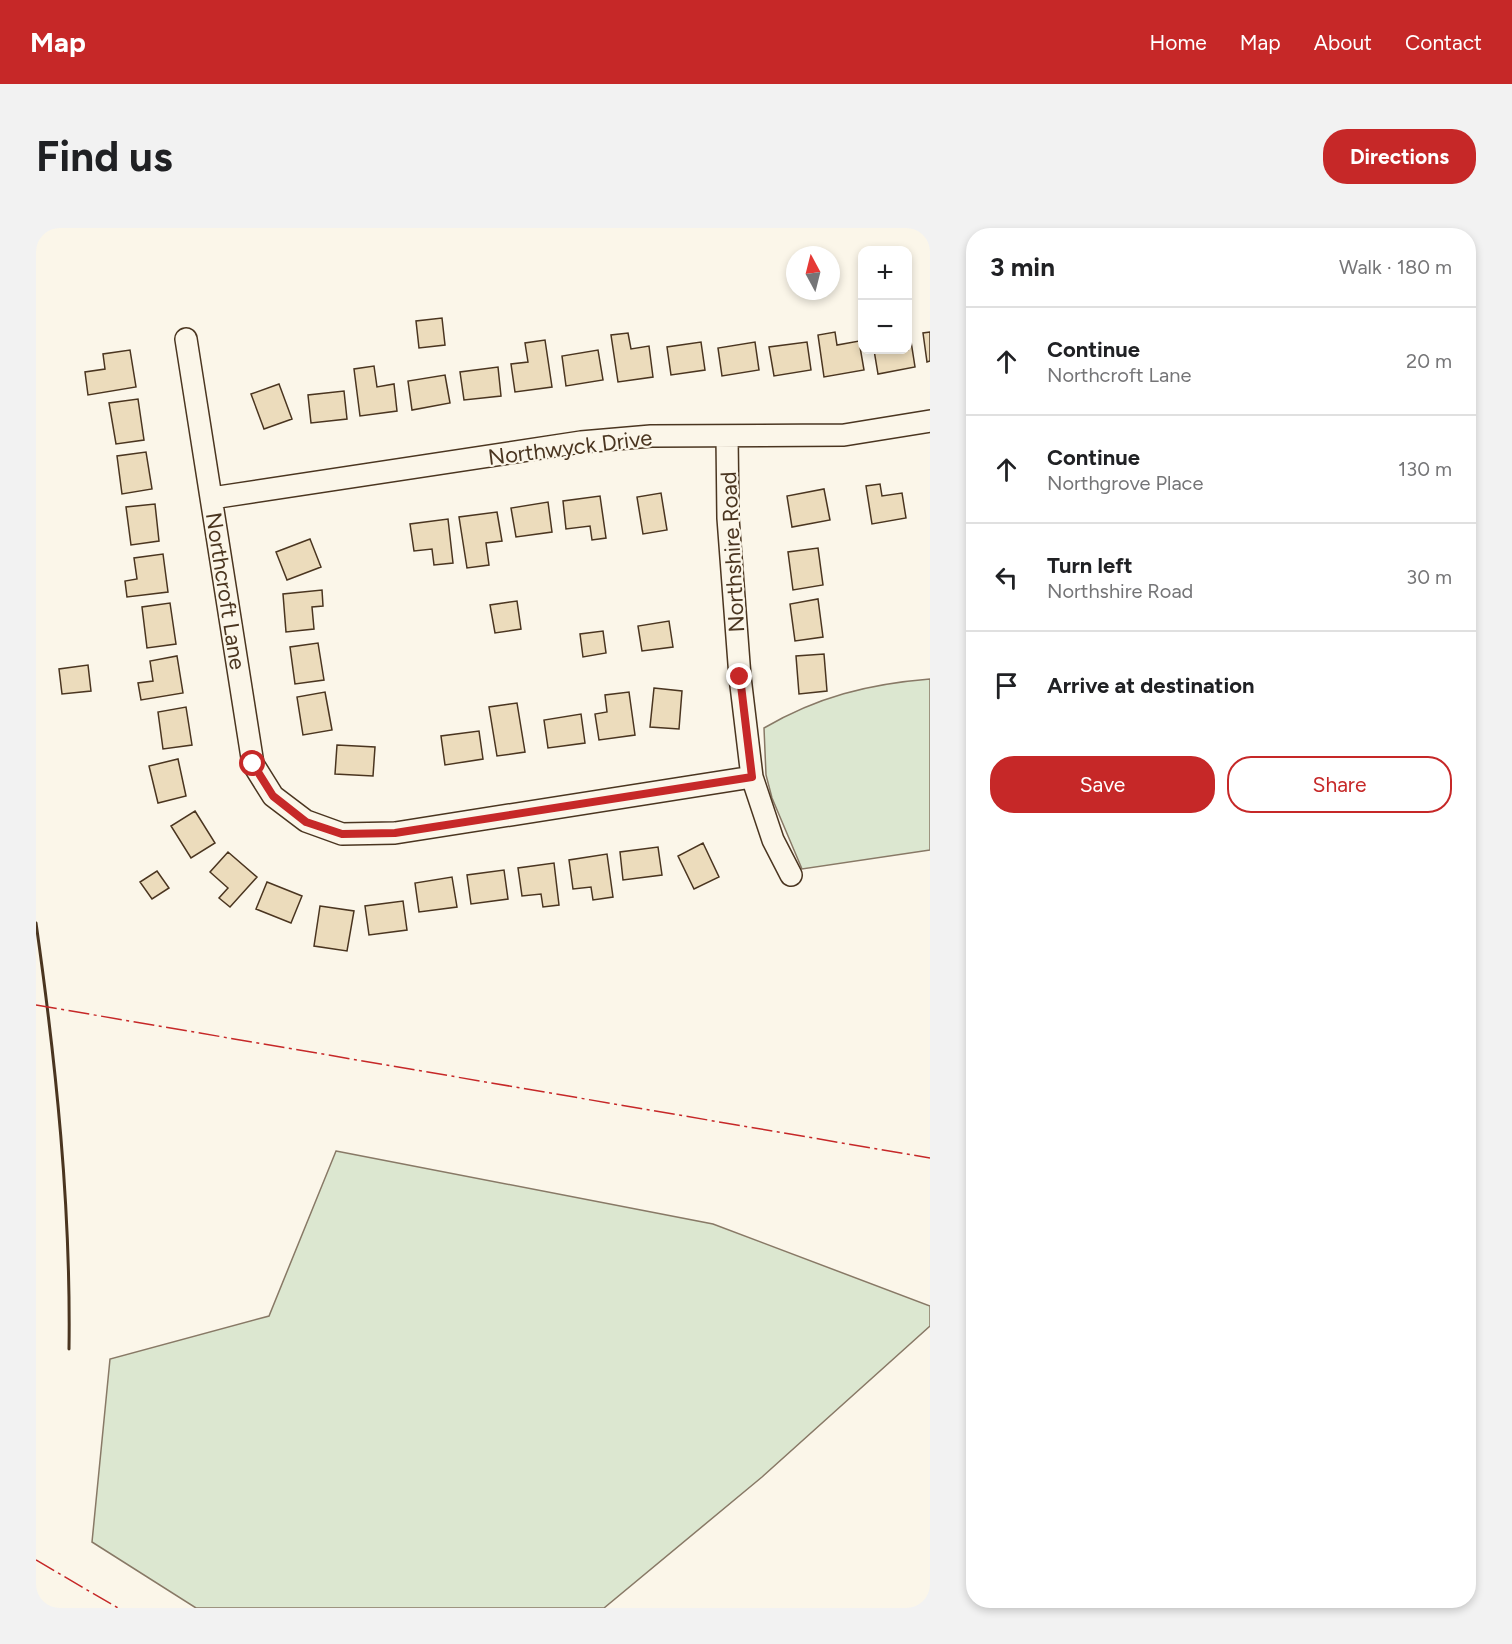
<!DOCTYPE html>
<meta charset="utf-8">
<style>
:root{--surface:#fff;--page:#f2f2f2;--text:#202124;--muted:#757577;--line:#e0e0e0;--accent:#c62828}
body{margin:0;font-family:Figtree,sans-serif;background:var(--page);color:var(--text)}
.controls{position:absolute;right:18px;top:18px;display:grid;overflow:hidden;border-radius:12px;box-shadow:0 3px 9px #0003}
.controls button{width:54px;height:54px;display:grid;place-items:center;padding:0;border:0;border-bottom:2px solid var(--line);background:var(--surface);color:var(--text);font:30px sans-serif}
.compass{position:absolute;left:750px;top:18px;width:54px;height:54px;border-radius:50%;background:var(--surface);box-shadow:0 3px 9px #0003;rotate:353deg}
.stop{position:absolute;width:18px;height:18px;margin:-14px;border:4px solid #c62828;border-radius:50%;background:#fff}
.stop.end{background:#c62828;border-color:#fff;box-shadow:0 2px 6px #0008}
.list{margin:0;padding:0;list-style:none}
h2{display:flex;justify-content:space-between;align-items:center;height:78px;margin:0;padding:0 24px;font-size:26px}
h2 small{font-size:20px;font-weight:400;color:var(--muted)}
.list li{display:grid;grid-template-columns:39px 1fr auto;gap:18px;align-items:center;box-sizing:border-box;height:108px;padding:0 24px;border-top:2px solid var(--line)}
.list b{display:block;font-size:22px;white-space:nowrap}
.list p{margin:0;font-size:20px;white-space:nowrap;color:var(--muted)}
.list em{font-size:20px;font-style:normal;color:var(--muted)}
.actions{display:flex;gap:12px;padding:18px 24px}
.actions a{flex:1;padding:14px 0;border:2px solid var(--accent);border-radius:24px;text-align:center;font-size:21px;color:var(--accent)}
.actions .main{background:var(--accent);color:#fff}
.icon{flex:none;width:33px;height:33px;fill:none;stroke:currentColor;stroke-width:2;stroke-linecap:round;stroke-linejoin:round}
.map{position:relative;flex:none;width:894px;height:1380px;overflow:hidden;border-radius:24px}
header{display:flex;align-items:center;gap:36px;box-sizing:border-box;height:84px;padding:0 30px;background:var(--accent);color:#fff}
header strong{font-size:28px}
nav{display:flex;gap:33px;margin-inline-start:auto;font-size:21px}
.intro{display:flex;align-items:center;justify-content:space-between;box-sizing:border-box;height:144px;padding:0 36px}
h1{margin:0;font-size:42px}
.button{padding:15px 27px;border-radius:24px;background:var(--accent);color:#fff;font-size:21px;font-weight:700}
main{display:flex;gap:36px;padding:0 36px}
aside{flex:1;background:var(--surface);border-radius:24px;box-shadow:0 3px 9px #0003}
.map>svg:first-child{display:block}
.green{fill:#dce7d0;stroke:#887966;stroke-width:1.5}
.building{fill:#ecdcbc;stroke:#4a3520;stroke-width:1.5}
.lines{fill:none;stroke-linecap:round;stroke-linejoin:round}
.street-casing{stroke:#4a3520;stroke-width:24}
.street{stroke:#fbf6e9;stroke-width:21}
.wall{stroke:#4a3520;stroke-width:3}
.power{stroke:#c62828;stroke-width:1.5;stroke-dasharray:21 4.5 3 4.5;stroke-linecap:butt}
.route{stroke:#c62828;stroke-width:8}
.labels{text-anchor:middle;stroke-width:4.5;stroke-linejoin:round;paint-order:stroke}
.street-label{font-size:22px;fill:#4a3520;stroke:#fbf6e9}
</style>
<header>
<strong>Map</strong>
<nav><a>Home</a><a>Map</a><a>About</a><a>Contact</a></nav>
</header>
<div class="intro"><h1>Find us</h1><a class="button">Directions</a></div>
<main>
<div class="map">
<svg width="894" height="1380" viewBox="0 0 894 1380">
<rect width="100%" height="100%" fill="#fbf6e9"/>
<path class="green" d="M894,451V622L766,641L736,570L730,547L728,500C781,469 832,456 894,451Z
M300,923L677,996L894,1078V1098L726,1249L568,1380H160L56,1314L74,1131L233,1088Z"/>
<path class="building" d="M406,90L409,117L383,120L380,93Z
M799,104L801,117L823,113L828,142L788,149L782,107Z
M894,104V133L891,134L887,105Z
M592,105L595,121L613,118L617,149L582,154L575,107Z
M872,107H874L879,139L842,146L838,122H872Z
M509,112L516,159L479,164L475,136L492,134L489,115Z
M665,114L669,142L635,147L631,119Z
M719,114L723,142L686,148L682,120Z
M771,114L775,142L738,148L733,119Z
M94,122L100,159L52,167L49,144L69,141L67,126Z
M562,122L567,152L530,158L526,128Z
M338,138L341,159L358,156L361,183L324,188L318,141Z
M462,139L465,168L428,172L424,144Z
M409,147L414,175L376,182L372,153Z
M243,156L256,191L228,201L215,166Z
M308,163L311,191L275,195L272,167Z
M102,171L108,212L80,216L73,175Z
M110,224L116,261L86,266L81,228Z
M844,256L846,268L866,265L870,290L836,296L830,258Z
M788,261L794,292L756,299L751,268Z
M625,265L631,302L607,306L601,269Z
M564,268L570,310L556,312L554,298L530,301L527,273Z
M512,274L516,304L480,309L475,280Z
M119,276L123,313L95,317L90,279Z
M461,284L466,313L450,315L453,337L431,340L423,289Z
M412,291L417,335L398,337L396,321L378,323L374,296Z
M274,311L285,339L251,352L240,324Z
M782,320L787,357L757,362L752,324Z
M127,326L132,364L91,369L89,353L101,351L98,330Z
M286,362L287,378L276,379L278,401L250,404L247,366Z
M782,371L787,409L759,413L754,376Z
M481,373L485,401L459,405L454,377Z
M134,375L140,416L111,420L106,379Z
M633,393L637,419L606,423L602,398Z
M567,403L570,425L547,429L544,406Z
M282,415L288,452L259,456L254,419Z
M788,426L791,463L763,466L760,428Z
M141,428L147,465L105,472L102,455L117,453L114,433Z
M52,437L55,463L26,466L23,441Z
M618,460L646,463L643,501L614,499Z
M289,464L296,502L267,507L261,469Z
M593,464L599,507L563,512L559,486L571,484L569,467Z
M481,475L489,524L461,528L453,479Z
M150,479L156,517L127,521L122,484Z
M545,486L549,515L512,520L508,492Z
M443,503L447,531L409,537L405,508Z
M301,517L339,519L337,548L299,546Z
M142,531L150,568L122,575L113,538Z
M159,583L179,615L155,630L135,598Z
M667,615L683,649L658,661L642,628Z
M622,619L626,647L587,652L584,624Z
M192,624L221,649L194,679L183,670L192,660L174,644Z
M571,626L577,669L557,672L555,659L537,661L533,632Z
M518,635L523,677L507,679L505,666L486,668L482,640Z
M468,642L472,671L435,676L431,647Z
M121,643L133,660L116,671L104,654Z
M416,649L421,679L383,684L379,655Z
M231,654L266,668L255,695L220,681Z
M367,673L371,702L333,707L329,678Z
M284,678L318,683L311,723L278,718Z"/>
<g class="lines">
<g class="street-casing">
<path id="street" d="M150,111L217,536L237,568L270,593L306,606L359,605L716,549
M691,208L692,290L704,449L716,549L737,612L755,647
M176,270L545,214L615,208L808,207L894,193"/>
</g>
<use href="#street" class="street"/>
<path class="wall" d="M0,695C20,836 35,979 33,1121"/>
<path class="power" d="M0,777L894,930
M0,1332L82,1380"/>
</g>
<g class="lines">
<path class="route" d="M217,536L237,568L270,594L306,606L359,605L716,549L704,449"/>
</g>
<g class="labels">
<g class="street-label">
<text transform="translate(534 219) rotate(-7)" y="8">Northwyck Drive</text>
<text transform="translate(696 324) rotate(-93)" y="8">Northshire Road</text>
<text transform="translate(190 363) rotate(81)" y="8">Northcroft Lane</text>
</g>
</g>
</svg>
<div class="controls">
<button>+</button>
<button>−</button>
</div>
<svg class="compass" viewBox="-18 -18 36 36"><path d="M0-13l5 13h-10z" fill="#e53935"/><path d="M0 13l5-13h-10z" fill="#757577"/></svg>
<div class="stop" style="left:217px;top:536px"></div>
<div class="stop end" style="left:704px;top:449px"></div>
</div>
<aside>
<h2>3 min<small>Walk · 180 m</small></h2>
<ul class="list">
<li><svg class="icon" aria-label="ahead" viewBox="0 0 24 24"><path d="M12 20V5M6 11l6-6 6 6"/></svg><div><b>Continue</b><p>Northcroft Lane</p></div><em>20 m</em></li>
<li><svg class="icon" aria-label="ahead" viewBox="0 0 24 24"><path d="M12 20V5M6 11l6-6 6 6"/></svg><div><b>Continue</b><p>Northgrove Place</p></div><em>130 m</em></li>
<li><svg class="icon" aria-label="left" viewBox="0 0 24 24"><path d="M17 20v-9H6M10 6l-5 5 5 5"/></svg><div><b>Turn left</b><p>Northshire Road</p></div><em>30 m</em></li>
<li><svg class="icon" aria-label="arrive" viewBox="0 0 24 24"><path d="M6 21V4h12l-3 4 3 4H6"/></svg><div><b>Arrive at destination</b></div></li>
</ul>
<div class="actions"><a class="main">Save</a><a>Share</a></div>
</aside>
</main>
